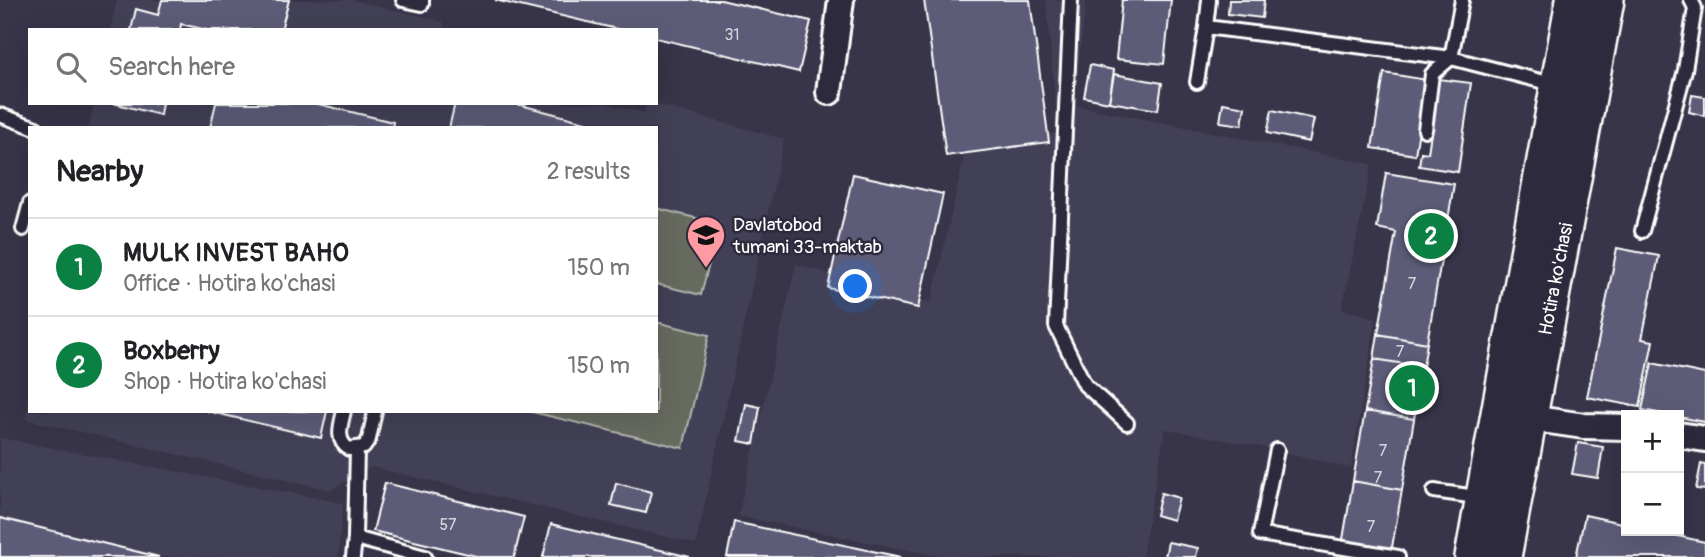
<!DOCTYPE html>
<meta charset="utf-8">
<style>
:root{--surface:#fff;--page:#f2f2f2;--text:#202124;--muted:#757577;--line:#e0e0e0;--accent:#0b8043}
body{margin:0;font-family:Pangolin,sans-serif;background:var(--page);color:var(--text)}
.controls{position:absolute;right:21px;bottom:21px;display:grid;overflow:hidden;border-radius:0px;box-shadow:0 7px 28px #0002}
.controls button{width:63px;height:63px;display:grid;place-items:center;padding:0;border:0;border-bottom:2px solid var(--line);background:var(--surface);color:var(--text);font:35px sans-serif}
.you{position:absolute;left:856px;top:287px;width:24px;height:24px;margin:-18px;border:5px solid #fff;border-radius:50%;background:#1a73e8;box-shadow:0 0 0 10px #1a73e833}
.badge{display:grid;place-items:center;width:46px;height:46px;border-radius:50%;background:var(--accent);color:#fff;font-size:23px;font-weight:700}
.pin{position:absolute;translate:-50% -50%;border:4px solid #fff;box-shadow:0 2px 7px #0006}
.list{margin:0;padding:0;list-style:none}
h2{display:flex;justify-content:space-between;align-items:center;height:91px;margin:0;padding:0 28px;font-size:30px}
h2 small{font-size:23px;font-weight:400;color:var(--muted)}
.list li{display:grid;grid-template-columns:46px 1fr auto;gap:21px;align-items:center;box-sizing:border-box;height:98px;padding:0 28px;border-top:2px solid var(--line)}
.list b{display:block;font-size:26px;white-space:nowrap}
.list p{margin:0;font-size:23px;white-space:nowrap;color:var(--muted)}
.list em{font-size:23px;font-style:normal;color:var(--muted)}
.icon{flex:none;width:38px;height:38px;fill:none;stroke:currentColor;stroke-width:2;stroke-linecap:round;stroke-linejoin:round}
.map{position:relative;flex:none;width:1705px;height:557px;overflow:hidden}
.search{position:absolute;background:var(--surface);box-shadow:0 7px 28px #0002;left:28px;top:28px;width:630px;height:77px;display:flex;align-items:center;gap:18px;box-sizing:border-box;padding:0 24px;border-radius:0px;color:var(--muted);font-size:26px}
.panel{position:absolute;background:var(--surface);box-shadow:0 7px 28px #0002;left:28px;top:126px;width:630px;height:287px;border-radius:0px}
.map>svg:first-child{display:block}
.built{fill:#434057}
.green{fill:#666b5e;stroke:#b2b5ae;stroke-width:2}
.building{fill:#5d5b78;stroke:#fff;stroke-width:2}
.lines{fill:none;stroke-linecap:round;stroke-linejoin:round}
.lane-casing{stroke:#fff;stroke-width:18}
.street-casing{stroke:#fff;stroke-width:30}
.secondary-casing{stroke:#fff;stroke-width:40}
.lane{stroke:#2f2a3d;stroke-width:12}
.street{stroke:#2f2a3d;stroke-width:24}
.secondary{stroke:#2f2a3d;stroke-width:35}
.labels{text-anchor:middle;stroke-width:5;stroke-linejoin:round;paint-order:stroke}
.number-label{font-size:16px;fill:#d6d6dd}
.poi-label{font-size:19px;fill:#fff;stroke:#2f2a3d;text-anchor:start}
.street-label{font-size:19px;fill:#fff;stroke:#2f2a3d}
</style>
<div class="map">
<svg width="1705" height="557" viewBox="0 0 1705 557">
<rect width="100%" height="100%" fill="#383449"/>
<filter id="ink" filterUnits="userSpaceOnUse"><feTurbulence type="fractalNoise" baseFrequency=".0143" numOctaves="2"/><feDisplacementMap in="SourceGraphic" scale="14" xChannelSelector="R" yChannelSelector="G"/><feConvolveMatrix kernelMatrix="1 2 1 2 8 2 1 2 1" color-interpolation-filters="sRGB"/></filter>
<g filter="url(#ink)">
<path class="built" d="M117,0H353L444,22L443,30H110Z
M1046,0H1086L1074,105L1372,164L1342,309L1376,318L1351,469L1277,450L1165,429L1142,557H943L738,516L796,264L931,303L967,145L1058,133Z
M94,103H604L644,113L647,103H651L784,139L696,544L372,467L330,490L25,419L30,399V411H656V128H89Z
M0,438L343,503L338,557H0Z"/>
<path class="green" d="M656,208L719,224L701,295L656,284Z
M656,322L709,335L683,448L528,411H656Z"/>
<path class="building" d="M162,0H289L281,30H207L181,24L180,30H131L136,9L158,15Z
M495,0H721L811,21L799,72L656,38V30H621Z
M924,0H1030L1049,142L946,156Z
M1122,0H1171L1164,64L1116,59Z
M1229,0H1264L1262,18L1228,14Z
M1090,65L1114,70L1109,102L1084,97Z
M1384,73L1427,80L1415,155L1372,148Z
M1114,74L1162,83L1158,110L1109,102Z
M1439,79L1471,83L1458,172L1419,166L1421,152L1428,153Z
M1692,95L1705,97V116L1689,112Z
M113,103H162L160,115Z
M216,103H314L393,122L392,128H210Z
M455,103H513L608,128H449Z
M1223,103L1245,107L1242,125L1220,122Z
M1272,110L1314,119L1309,142L1267,133Z
M1386,173L1454,184L1427,343L1378,334L1396,232L1377,228Z
M853,174L943,194L918,308L828,288Z
M1617,248L1659,256L1642,339L1653,341L1640,407L1587,397Z
M1378,334L1427,343L1423,367L1374,359Z
M1374,359L1423,367L1414,419L1365,411Z
M1652,363L1705,374V422L1642,410Z
M746,404L760,407L754,444L739,441Z
M207,411H327L321,438Z
M1365,411L1414,419L1402,490L1353,481Z
M1578,443L1603,447L1598,478L1572,474Z
M1701,464L1705,465V490L1696,489Z
M1353,481L1402,490L1391,553L1342,545Z
M385,483L524,517L514,557H480L373,531Z
M616,483L651,492L646,513L611,505Z
M1161,493L1179,498L1173,520L1156,515Z
M1585,515L1626,524V531H1655L1705,542V557H1576Z
M0,518L159,557H0Z
M734,522L901,557H727Z
M551,524L690,557H543Z
M1168,542L1198,548L1196,557H1165Z"/>
<g class="lines">
<g class="lane-casing">
<path id="lane" d="M403,0L422,4V0
M1071,0L1056,326L1085,385L1127,423
M1462,0L1451,58L1556,85
M1206,27L1209,0
M1197,82L1206,27L1451,58L1432,74L1425,130
M0,115L36,128
M23,229L30,203
M1642,231L1685,70L1695,8L1691,0
M344,411C341,425 335,440 349,449L364,447L369,439L375,411
M1277,450L1260,534L1398,557
M1434,491L1483,498
M355,538L357,449
M353,557L355,538L425,557"/>
</g>
<g class="street-casing">
<path id="street" d="M829,92L841,0
M1529,418L1584,426L1626,427
M1679,435L1705,439"/>
</g>
<g class="secondary-casing">
<path id="secondary" d="M1473,557L1574,0
M1503,557L1606,0"/>
</g>
<use href="#lane" class="lane"/>
<use href="#street" class="street"/>
<use href="#secondary" class="secondary"/>
</g>
</g>
<defs>
<g id="school-pin" transform="scale(2.0125)"><path d="M0 17L-7.5 6A9.5 9.5 0 1 1 7.5 6Z" fill="#ff9aa2" stroke="#2f2a3d"/><path d="M0-5L7-2L0 1L-7-2ZM-4 1L0 2.5L4 1V4Q0 6-4 4Z" fill="#111"/></g>
</defs>
<g fill-rule="evenodd">
<use href="#school-pin" x="706" y="235"/>
</g>
<g class="labels">
<g class="number-label">
<text x="732" y="40">31</text>
<text x="1412" y="289">7</text>
<text x="1400" y="357">7</text>
<text x="1383" y="456">7</text>
<text x="1378" y="483">7</text>
<text x="448" y="530">57</text>
<text x="1371" y="532">7</text>
</g>
<g class="poi-label">
<text x="733" y="231">Davlatobod<tspan x="733" dy="22">tumani 33-maktab</tspan></text>
</g>
<g class="street-label">
<text transform="translate(1555 279) rotate(-79)" y="7">Hotira ko'chasi</text>
</g>
</g>
</svg>
<div class="controls">
<button>+</button>
<button>−</button>
</div>
<div class="you"></div>
<div class="pin badge" style="left:1412px;top:388px">1</div>
<div class="pin badge" style="left:1431px;top:236px">2</div>
<div class="search"><svg class="icon" aria-label="search" viewBox="0 0 24 24"><circle cx="10" cy="10" r="6"/><path d="M15 15l6 6"/></svg>Search here</div>
<section class="panel">
<h2>Nearby<small>2 results</small></h2>
<ul class="list">
<li><span class="badge">1</span><div><b>MULK INVEST BAHO</b><p>Office · Hotira ko'chasi</p></div><em>150 m</em></li>
<li><span class="badge">2</span><div><b>Boxberry</b><p>Shop · Hotira ko'chasi</p></div><em>150 m</em></li>
</ul>
</section>
</div>
